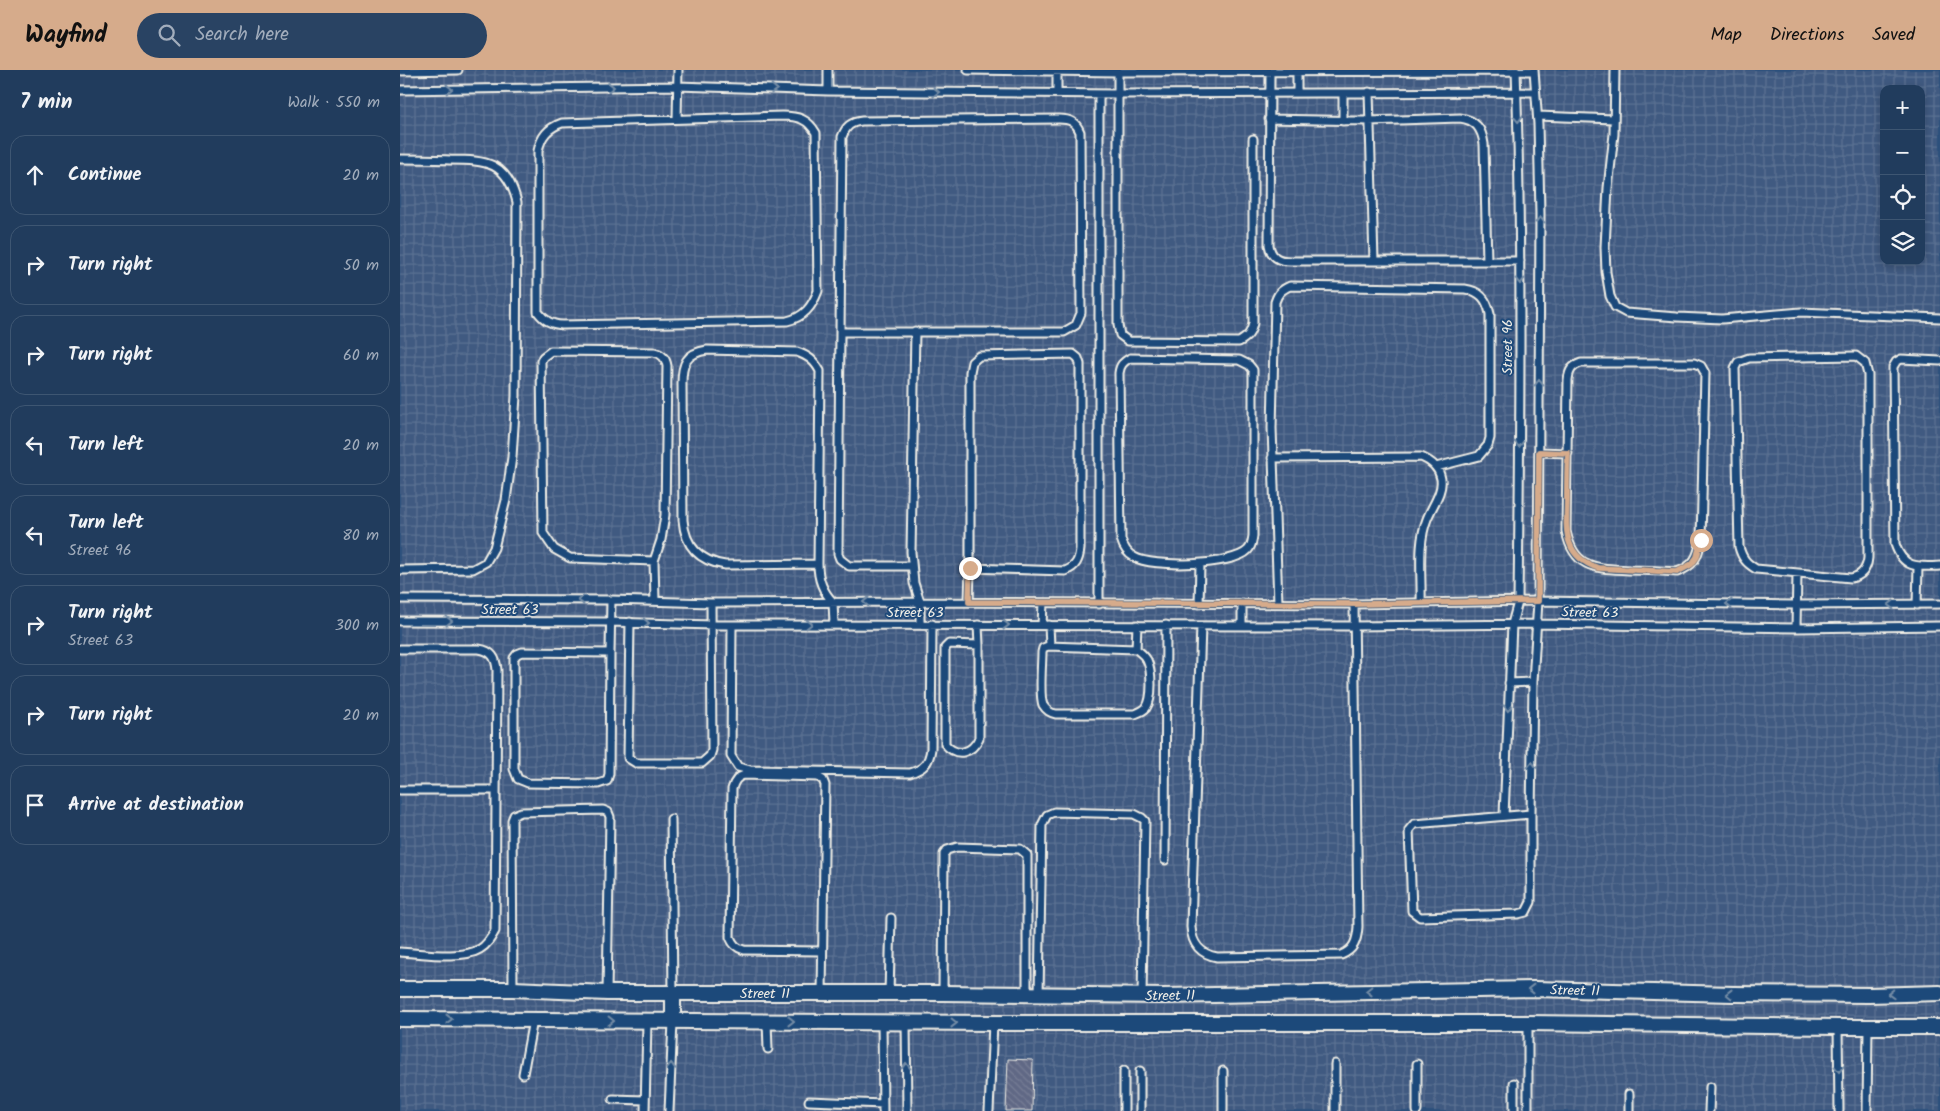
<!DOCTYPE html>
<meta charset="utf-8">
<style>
:root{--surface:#213c5d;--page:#294363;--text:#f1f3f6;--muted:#a2adbc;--line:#3e5672;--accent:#d6ab8b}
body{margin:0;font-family:Kalam,sans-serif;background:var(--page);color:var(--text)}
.controls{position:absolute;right:15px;top:15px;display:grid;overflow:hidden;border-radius:10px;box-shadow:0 2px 8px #0003}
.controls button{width:45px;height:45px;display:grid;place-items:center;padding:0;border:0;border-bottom:1px solid var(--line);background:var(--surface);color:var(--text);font:25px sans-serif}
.stop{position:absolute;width:15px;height:15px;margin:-11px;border:4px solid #d6ab8b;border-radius:50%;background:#fff}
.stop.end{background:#d6ab8b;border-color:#fff;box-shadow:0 1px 5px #0008}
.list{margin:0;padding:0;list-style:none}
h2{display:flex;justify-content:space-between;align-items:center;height:65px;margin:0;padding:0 20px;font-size:21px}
h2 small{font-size:16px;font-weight:400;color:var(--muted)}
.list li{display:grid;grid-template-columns:32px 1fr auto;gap:15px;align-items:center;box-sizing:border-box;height:80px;margin:0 10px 10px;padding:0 10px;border:1px solid var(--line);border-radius:15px}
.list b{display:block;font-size:19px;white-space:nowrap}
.list p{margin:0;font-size:16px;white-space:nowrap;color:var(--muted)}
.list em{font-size:16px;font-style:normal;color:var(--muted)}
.icon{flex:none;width:28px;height:28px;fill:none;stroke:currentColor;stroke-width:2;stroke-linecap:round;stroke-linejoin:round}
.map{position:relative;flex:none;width:1540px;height:1041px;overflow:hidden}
header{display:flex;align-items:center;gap:30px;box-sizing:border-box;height:70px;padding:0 25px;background:var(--accent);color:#111}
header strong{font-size:24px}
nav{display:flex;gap:28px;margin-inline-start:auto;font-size:18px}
.search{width:350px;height:45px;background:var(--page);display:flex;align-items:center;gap:12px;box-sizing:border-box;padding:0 18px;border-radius:28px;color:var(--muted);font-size:19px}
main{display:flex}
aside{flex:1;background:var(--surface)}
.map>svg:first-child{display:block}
.industrial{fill:url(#industrial-grid);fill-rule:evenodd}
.building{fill:url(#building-back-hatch);stroke:#f4f1e8}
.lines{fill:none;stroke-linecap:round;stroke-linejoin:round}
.lane-casing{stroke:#f4f1e8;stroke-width:11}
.street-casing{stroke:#f4f1e8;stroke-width:18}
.lane{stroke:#1f4a7a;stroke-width:7}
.street{stroke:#1f4a7a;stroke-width:14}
.oneway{stroke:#748da6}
.route{stroke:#d6ab8b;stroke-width:6}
.labels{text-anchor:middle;stroke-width:4;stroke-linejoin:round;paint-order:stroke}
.street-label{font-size:14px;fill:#f4f1e8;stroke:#1f4a7a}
</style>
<header>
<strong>Wayfind</strong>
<div class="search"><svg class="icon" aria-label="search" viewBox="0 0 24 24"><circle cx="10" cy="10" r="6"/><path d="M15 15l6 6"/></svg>Search here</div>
<nav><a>Map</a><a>Directions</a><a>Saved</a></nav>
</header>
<main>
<aside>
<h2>7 min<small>Walk · 550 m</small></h2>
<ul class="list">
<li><svg class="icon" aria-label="ahead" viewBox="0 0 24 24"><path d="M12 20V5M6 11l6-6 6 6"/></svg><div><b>Continue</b></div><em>20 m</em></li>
<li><svg class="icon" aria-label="right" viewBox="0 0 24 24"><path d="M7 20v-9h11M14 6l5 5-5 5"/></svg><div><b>Turn right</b></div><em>50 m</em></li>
<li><svg class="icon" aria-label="right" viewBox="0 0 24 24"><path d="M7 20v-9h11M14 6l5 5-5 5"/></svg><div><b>Turn right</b></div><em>60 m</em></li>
<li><svg class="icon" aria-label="left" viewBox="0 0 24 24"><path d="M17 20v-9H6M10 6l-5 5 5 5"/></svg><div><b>Turn left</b></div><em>20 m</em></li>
<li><svg class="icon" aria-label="left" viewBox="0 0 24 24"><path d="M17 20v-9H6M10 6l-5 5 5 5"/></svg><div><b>Turn left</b><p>Street 96</p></div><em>80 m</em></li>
<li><svg class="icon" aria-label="right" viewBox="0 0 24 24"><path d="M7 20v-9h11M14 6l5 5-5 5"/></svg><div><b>Turn right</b><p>Street 63</p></div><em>300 m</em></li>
<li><svg class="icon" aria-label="right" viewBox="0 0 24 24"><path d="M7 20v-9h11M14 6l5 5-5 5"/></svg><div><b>Turn right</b></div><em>20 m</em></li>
<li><svg class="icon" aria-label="arrive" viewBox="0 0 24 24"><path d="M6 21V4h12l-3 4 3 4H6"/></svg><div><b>Arrive at destination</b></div></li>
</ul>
</aside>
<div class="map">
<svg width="1540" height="1041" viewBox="0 0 1540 1041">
<defs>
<pattern id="industrial-grid" width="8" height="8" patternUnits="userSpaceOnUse" patternTransform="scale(1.25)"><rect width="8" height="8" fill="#405a81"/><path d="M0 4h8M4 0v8" fill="none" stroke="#5c7293"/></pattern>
<pattern id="building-back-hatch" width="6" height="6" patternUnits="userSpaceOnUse" patternTransform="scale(1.25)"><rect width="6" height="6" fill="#606885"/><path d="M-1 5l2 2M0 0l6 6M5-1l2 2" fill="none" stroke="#777e96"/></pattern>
</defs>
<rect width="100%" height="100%" fill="#2c507c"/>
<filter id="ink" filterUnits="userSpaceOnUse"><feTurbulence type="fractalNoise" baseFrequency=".02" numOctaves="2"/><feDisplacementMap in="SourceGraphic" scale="10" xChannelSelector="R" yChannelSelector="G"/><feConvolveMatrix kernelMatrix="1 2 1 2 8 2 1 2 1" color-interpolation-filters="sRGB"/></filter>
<g filter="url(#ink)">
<path class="industrial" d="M0,0H1540V1041H0ZM1484,19H1521V191H1484Z"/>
<path class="building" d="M608,989L633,990L632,1041H606Z"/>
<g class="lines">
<g class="lane-casing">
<path id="lane" d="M568,0L718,2L1134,1
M657,0V23
M1215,0L1214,64L1208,118L1205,177L1206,202L1210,226L1215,237L1226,243L1277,247L1322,249L1401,242L1540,248
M0,1L58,0
M718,2V255L720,265L728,271L839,272C848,267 851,263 853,253V69
M870,2L869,175C871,187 878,191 890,191H1120
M0,20L277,16L428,21L718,24L1135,22
M428,21V0
M969,22L974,191
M897,23V2
M699,24V534
M382,46C398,46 408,49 416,63L418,221C412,237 404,247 387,251L162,255C151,254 145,251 138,242V81C141,66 148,58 162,53Z
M1138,46L1214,49
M277,49L278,0
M869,49L969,51L1060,48C1076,50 1082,59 1084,74L1087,191
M943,51V23
M0,89C17,89 34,89 50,90C87,90 107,92 117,132L116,326L112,387L106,430L94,478L86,492L73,499L0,500
M515,261L511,482L514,513L520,532V554
M440,262L442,67C446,56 451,52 462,51L659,49C670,49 676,52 680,62L681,243L676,255L664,262H440L438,484L440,489L449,496H512
M151,281L254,282C262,284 266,288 267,296L265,445L261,470L254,491L170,488L154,479L143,463L141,291L143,287Z
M1456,286L1465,293L1468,305V488C1467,499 1462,506 1451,508L1356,499C1346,493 1342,488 1339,477L1335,298L1338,292L1349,288Z
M730,288L839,290L849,295L853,300V466C852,471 852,476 848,480C833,496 752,498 734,487C726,483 723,476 721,469L719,303C720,295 723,292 730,288Z
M1540,291L1501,289L1496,292L1493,297L1495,474C1503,499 1518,497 1540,496
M1181,293H1294L1301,296L1305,303L1301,470C1298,487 1294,496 1277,502C1261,501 1245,500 1229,500C1197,498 1174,500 1166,461L1168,310C1169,300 1172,296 1181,293Z
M1139,382L1168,383
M872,388L1021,387C1031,391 1039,397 1041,409C1043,422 1032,436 1027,449C1017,474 1022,506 1021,533
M254,491L255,531
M418,494L325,495C299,491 285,476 283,450L282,313C282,294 286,283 307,280L397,282C408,286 414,290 420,301L418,494C418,509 422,521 433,532L434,554
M0,529L211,530L311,533L520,532L954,534L1138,531L1396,535L1540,534
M569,532L570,498L665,501C676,497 679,490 680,479V294L678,288L673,284L579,286L572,292L570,302V498
M878,533L872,358L875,232C878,223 881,220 890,216L1065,219C1080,221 1087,229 1090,244V368L1088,375L1079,386L1036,397
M799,534L800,494
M1517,535L1518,497
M0,551L210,552L312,555L954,556L1136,554L1396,558L1540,556
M230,552L228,688L236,693H302L310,686L312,680L311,533
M332,555L331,686L338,697L350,700L510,703C524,699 529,693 531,679L532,554
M578,555L579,575L549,574L545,578V674C557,688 572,683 579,668V575
M642,555L643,533
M649,555L650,576
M842,555V533
M801,556L791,857C792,874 800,884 817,887L941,885C954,880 957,871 958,857L954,534
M1396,558L1397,504
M648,576L736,579C740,582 744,585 747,590C752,601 753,628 746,638C743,641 740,642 735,644H656C650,643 646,640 643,635C639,626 642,593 642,582L643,578Z
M0,579H79C92,581 96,588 97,600L95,861C91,868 87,875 80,879C62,890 21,883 0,882
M736,579L737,555
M210,583L209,704L207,711L198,714L128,713L118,709L114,699V588L117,584L122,582L210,583L211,530
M1109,613L1133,612
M0,720H96
M1131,744L1133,612L1138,531L1140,144L1138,54L1134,0
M1131,744V832L1126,842L1118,844L1020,847L1012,841L1009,760L1014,754Z
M1104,746L1112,554L1118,532C1120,354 1122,177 1116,0
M271,749L273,922
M765,790L766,555
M113,919L112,750L114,745L121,742L203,740L208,742L210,747L207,923
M422,923L425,715L423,710L418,707L344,705C337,707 334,711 332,719L330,867C333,875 337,878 344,880L422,881
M489,923L491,848
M543,923L544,784L547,780L557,777L620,779L627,785V924
M639,924L642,755L647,745L654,742L734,744L742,748L745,751L742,925
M367,951L368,979
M482,952L483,1041
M506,952L507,1041
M1438,957L1439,1041
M935,994V1041
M1017,994V1041
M724,1001V1041
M823,1001V1041
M123,1004L133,950
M1114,1013V1041
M213,1029L245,1030
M409,1031L483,1034
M245,1041L247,952
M269,1041L273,952
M589,1041L593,953
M740,1041V1001
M1128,1041V953
M1229,1041V1024
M1309,1041L1310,1017
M1467,1041L1468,957"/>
</g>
<g class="street-casing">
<path id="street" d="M0,919H113L207,923H543L764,926L1134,919L1333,924L1469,925L1540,923
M0,949L593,953H1128L1438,957H1540
M273,952V922"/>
</g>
<use href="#lane" class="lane"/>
<use href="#street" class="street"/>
</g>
<defs><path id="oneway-chevron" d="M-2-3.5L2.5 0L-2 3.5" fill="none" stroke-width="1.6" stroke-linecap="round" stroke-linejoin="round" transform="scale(1.25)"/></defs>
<g class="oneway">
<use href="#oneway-chevron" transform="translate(211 17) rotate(-1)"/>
<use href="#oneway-chevron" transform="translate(49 19) rotate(-1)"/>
<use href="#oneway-chevron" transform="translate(374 19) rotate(2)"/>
<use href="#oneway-chevron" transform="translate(536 22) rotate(1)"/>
<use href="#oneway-chevron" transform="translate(1118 49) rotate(87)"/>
<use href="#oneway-chevron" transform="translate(1140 150) rotate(-90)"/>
<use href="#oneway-chevron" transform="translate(1120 211) rotate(90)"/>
<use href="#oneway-chevron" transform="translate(1139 313) rotate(-90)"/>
<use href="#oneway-chevron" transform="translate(1119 374) rotate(90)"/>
<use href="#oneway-chevron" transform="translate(181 530) rotate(-180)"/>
<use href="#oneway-chevron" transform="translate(466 532) rotate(180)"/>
<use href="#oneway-chevron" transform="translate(1329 534) rotate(-179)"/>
<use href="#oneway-chevron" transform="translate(1491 535) rotate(180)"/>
<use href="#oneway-chevron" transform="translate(49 551)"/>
<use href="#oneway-chevron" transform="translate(246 553) rotate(2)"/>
<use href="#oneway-chevron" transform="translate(409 554)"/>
<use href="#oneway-chevron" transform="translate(606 555)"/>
<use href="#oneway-chevron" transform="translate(1108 638) rotate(92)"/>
<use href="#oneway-chevron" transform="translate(1132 695) rotate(-89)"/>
<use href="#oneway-chevron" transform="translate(1131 919) rotate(180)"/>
<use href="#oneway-chevron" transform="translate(969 921) rotate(179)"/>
<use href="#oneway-chevron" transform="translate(1329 924) rotate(-179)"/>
<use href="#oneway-chevron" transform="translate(1491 924) rotate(178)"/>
<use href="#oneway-chevron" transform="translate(49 949)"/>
<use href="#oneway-chevron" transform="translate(211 951) rotate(1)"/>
<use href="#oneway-chevron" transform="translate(391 951) rotate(1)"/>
<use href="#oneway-chevron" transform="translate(554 953) rotate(1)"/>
<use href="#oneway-chevron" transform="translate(271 996) rotate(-88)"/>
<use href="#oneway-chevron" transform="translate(506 996) rotate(-90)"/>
<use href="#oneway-chevron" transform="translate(1439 999) rotate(89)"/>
</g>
</g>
<g class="lines" filter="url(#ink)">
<path class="route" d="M570,498L569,532L954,534L1138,531L1139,382L1168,383C1167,398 1167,414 1167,430C1166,461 1163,486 1198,498L1277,502L1292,494L1297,487L1301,470"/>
</g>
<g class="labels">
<g class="street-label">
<text transform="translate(1107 277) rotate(-90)" y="5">Street 96</text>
<text x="110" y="544">Street 63</text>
<text x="515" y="547">Street 63</text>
<text transform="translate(1190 542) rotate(1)" y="5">Street 63</text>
<text transform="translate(1175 920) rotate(1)" y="5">Street 11</text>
<text x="365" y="928">Street 11</text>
<text transform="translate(770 925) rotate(-1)" y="5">Street 11</text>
</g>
</g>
</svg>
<div class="controls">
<button>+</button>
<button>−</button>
<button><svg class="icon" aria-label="locate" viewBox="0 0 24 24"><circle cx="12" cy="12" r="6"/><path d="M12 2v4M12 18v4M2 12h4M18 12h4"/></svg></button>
<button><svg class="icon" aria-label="layers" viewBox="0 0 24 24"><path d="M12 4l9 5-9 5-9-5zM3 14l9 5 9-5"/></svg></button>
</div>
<div class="stop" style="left:1301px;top:470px"></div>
<div class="stop end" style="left:570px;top:498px"></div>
</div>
</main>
